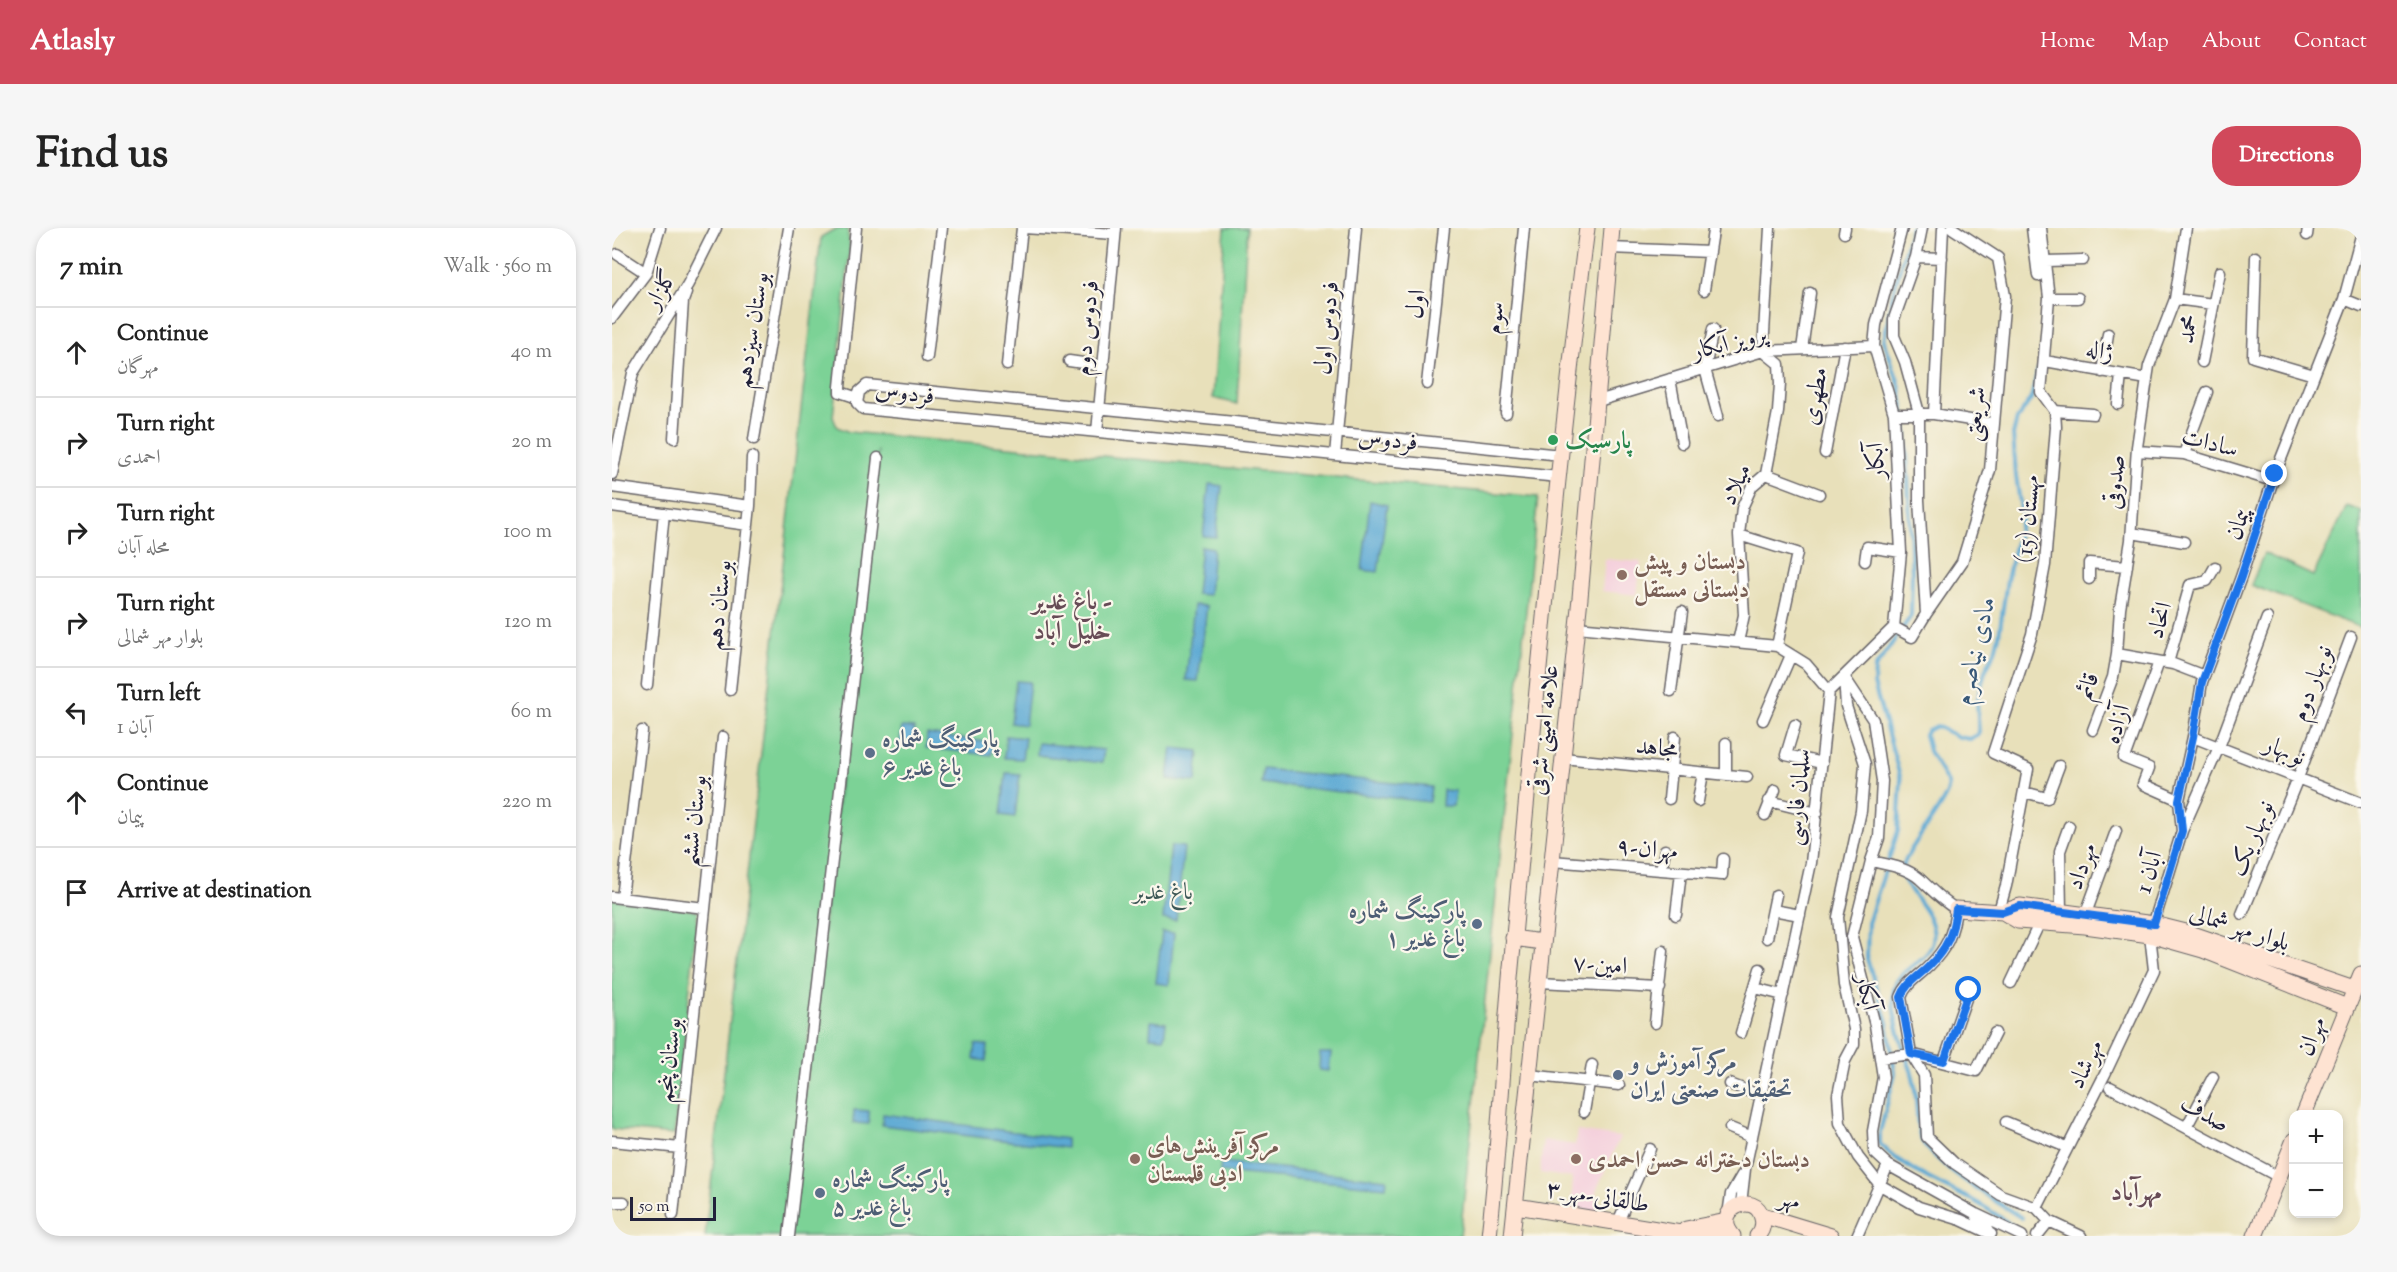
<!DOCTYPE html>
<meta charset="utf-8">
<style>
:root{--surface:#fff;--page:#f6f6f6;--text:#222;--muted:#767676;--line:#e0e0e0;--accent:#d1495b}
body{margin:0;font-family:"Sorts Mill Goudy",Amiri,serif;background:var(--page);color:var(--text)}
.controls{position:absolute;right:18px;bottom:18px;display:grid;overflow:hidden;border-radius:12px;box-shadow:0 3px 9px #0003}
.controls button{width:54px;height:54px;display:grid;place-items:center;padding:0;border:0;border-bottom:2px solid var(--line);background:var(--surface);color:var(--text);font:30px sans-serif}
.scale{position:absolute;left:18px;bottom:15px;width:86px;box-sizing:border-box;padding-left:6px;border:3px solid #22223b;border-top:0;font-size:16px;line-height:21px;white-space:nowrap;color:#22223b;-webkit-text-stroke:4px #fbf7ec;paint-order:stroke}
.stop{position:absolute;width:18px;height:18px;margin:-14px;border:4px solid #1a73e8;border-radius:50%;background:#fff}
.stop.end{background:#1a73e8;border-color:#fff;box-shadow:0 2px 6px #0008}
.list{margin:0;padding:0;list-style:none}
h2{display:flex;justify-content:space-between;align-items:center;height:78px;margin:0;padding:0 24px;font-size:26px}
h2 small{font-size:20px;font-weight:400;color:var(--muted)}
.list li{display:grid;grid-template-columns:39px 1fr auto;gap:18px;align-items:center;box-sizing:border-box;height:90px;padding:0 24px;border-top:2px solid var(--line)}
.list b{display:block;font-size:22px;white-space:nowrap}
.list p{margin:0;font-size:20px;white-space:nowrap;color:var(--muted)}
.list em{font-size:20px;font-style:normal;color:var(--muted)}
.icon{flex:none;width:33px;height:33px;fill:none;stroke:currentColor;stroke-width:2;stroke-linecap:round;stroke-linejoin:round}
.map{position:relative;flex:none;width:1749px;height:1008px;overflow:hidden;border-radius:24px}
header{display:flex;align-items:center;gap:36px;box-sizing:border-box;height:84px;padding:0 30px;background:var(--accent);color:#fff}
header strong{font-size:28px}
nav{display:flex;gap:33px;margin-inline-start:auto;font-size:21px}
.intro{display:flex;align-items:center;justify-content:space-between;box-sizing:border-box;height:144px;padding:0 36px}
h1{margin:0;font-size:42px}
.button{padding:15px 27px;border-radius:24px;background:var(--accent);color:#fff;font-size:21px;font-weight:700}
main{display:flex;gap:36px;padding:0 36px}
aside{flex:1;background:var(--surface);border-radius:24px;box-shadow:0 3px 9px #0003}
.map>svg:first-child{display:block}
.built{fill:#f4cfdc}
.green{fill:#7bd296;stroke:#4e7a68;stroke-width:1.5}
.water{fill:#5aa8d3;stroke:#3e6587;stroke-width:1.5}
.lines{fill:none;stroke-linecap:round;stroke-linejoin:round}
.stream{stroke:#5aa8d3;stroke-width:4}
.street-casing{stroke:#676467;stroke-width:13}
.secondary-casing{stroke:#676467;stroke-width:17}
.street{stroke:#fff;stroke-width:10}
.secondary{stroke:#fee3d2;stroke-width:15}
.route{stroke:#1a73e8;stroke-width:8}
.leisure-dot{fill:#2e9e5b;stroke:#fbf7ec;stroke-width:2}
.education-dot{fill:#8d6e63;stroke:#fbf7ec;stroke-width:2}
.service-dot{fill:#5c6f8a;stroke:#fbf7ec;stroke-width:2}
.labels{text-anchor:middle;stroke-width:4.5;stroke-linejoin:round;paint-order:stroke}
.street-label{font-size:24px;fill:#22223b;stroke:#fbf7ec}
.leisure-label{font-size:24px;font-weight:bold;fill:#27864d;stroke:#fbf7ec;text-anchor:start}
.education-label{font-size:24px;font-weight:bold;fill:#785e54;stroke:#fbf7ec;text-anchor:start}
.service-label{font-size:24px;font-weight:bold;fill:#4e5e75;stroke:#fbf7ec;text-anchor:start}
.park-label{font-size:24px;fill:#3d5756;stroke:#fbf7ec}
.neighbourhood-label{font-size:26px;font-weight:bold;fill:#674b56;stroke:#fbf7ec}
.water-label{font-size:26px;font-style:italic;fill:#385878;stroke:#fbf7ec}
</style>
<header>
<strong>Atlasly</strong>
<nav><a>Home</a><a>Map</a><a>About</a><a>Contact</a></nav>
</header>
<div class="intro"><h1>Find us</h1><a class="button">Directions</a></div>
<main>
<aside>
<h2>7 min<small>Walk · 560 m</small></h2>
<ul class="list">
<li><svg class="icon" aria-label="ahead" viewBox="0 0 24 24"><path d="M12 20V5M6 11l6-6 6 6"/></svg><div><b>Continue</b><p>مهرگان</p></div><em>40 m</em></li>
<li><svg class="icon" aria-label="right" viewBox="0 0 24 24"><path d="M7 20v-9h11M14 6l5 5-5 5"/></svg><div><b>Turn right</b><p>احمدی</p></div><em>20 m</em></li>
<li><svg class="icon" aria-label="right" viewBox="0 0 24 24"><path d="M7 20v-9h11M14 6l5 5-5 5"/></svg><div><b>Turn right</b><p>محله آبان</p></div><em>100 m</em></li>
<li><svg class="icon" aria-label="right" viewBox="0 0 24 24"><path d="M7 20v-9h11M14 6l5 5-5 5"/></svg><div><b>Turn right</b><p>بلوار مهر شمالی</p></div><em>120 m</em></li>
<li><svg class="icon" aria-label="left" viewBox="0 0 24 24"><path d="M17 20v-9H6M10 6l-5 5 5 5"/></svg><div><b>Turn left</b><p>1 آبان</p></div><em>60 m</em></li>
<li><svg class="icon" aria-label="ahead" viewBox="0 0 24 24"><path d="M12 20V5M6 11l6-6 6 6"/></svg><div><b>Continue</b><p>پیمان</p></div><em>220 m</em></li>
<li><svg class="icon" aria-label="arrive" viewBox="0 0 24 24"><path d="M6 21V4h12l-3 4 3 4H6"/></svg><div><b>Arrive at destination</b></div></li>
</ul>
</aside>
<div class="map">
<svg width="1749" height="1008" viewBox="0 0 1749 1008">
<rect width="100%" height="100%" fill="#fbf7ec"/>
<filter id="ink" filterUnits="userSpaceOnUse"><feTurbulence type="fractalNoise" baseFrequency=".0167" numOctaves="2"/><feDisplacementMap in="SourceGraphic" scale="12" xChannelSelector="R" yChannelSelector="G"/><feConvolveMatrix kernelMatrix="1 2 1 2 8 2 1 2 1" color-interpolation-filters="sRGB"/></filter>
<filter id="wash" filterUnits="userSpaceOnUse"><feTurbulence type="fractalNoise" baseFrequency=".008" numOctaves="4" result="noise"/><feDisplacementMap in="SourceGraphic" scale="24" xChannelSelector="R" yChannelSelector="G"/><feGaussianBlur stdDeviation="1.35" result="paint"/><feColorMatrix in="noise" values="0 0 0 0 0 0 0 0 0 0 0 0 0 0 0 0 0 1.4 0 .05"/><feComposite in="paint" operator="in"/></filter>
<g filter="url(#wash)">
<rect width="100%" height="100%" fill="#e8e0ba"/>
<path class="built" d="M993,331L1029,334L1025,367L990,363Z
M965,903L1008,909L984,963L986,985L959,980L961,950L928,945L931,912L963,917Z"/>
<path class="green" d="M235,0L238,18L221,189L225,199L237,204L926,269L848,1008H177L266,222L173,1008H93L209,9L221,2Z
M613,0H635L625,176L601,170Z
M1735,278L1749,283V400L1639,357L1652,325L1701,348Z
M0,671L86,683L62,907L0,901Z"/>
<path class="water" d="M597,256L610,258L604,309L591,308Z
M758,273L775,277L766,344L750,342Z
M589,318L601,320L597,367L584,366Z
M582,377L595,378L586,453L574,452Z
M404,453L418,454L413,497L399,495Z
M290,499L302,500L301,515L288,514Z
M315,506L381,515L379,527L314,520Z
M394,508L413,510L410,531L392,530Z
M426,515L492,522L490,535L425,527Z
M560,520L587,523L584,554L556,551Z
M651,541L819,559L817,574L649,555Z
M394,545L408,546L403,589L389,587Z
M831,562L843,563L841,578H830Z
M559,618L572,619L564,692L551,691Z
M550,704L562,705L557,757L544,755Z
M539,793L554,795L552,810L538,809Z
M364,816L376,818L374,833L362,831Z
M708,825H719L717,843L707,842Z
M242,882L257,883V896L241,895Z
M271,886L454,911V920L270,897Z
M609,934L775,951L774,959L608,944Z"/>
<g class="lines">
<path class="stream" d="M1299,0L1280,69L1272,112L1288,159L1294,199L1300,346L1299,388L1263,440L1262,456L1289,552L1286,603L1256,695L1255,731L1275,794L1283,845L1268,904V916C1293,942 1329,956 1360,972C1376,980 1390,991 1404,1000
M1410,990C1388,976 1315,932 1308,908C1303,888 1306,865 1300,845C1293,825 1277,782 1282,761C1286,739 1317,735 1321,713C1326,687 1297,667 1289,645C1294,621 1324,590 1335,565L1337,557L1317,523L1313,507L1316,502L1324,498L1347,509L1358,511L1367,506L1365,474L1373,443L1383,423L1387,407L1395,352L1410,288L1404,248L1401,207L1405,191L1419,171L1426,141"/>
</g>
</g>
<g filter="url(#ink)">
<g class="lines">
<g class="street-casing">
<path id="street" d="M244,0L228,159V164L246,170
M412,0L503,6
M1420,0L1426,48
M1574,0L1563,71L1537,138L1535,151L1525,219L1519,312L1508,380L1505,426L1561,436L1592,448
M1232,5L1233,0
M1695,7L1696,0
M998,20L1098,24
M5,26L34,45
M1304,29L1330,30
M1644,29L1641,129L1702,147
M1434,33L1471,32
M1092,62L1101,3
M1437,70H1466
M1563,71L1601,76
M1732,71L1749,78
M0,90L34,45L48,0
M1101,101L1093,141L1106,188
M1190,121L1198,65
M315,129L330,0
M457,133L492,138
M1433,133L1535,151
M1590,134L1608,44
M395,137L410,0
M1490,144L1496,106
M1058,151L1070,215
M815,156L832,0
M986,173L1151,123L1262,118
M1506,176L1509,147
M1443,183L1481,186
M894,185L912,0
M1282,186H1322L1382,196
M1322,186L1331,0
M485,204L504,0
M62,210L71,73L74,65
M142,211L177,0
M1525,223L1572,226L1661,253
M1213,225L1233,119
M1572,226L1595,164
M723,227L744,0
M0,246L21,145L76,56L104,0
M1154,246L1207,266
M947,249L251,181L245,175L247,164L255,157L949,227
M0,259L138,278
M0,278L136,297
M1520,305L1572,314
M1127,307L1185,325L1165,418
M1253,333L1255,319L1289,324
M1477,351V335L1515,338
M1314,386L1350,334L1378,242L1393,68L1386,30L1340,0
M965,399L1165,418L1194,436L1217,463L1199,635L1133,941L1129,976
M1282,399L1300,409L1314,386L1307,272V185L1293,134L1282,108V91L1304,29L1310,0
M1126,414L1132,387L1127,307L1130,280L1140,258L1154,246L1166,184L1168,156L1167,136L1151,123L1158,0
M1547,434L1512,530L1537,540L1531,556L1567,572
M1556,435L1578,357L1595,353L1603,339
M1232,449L1234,478L1253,536L1249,583L1226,689L1232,757L1242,801V816L1233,833L1226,867L1228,895L1246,929L1268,957L1307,979L1349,992L1379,1006
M1233,450L1261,492L1270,553L1267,610L1259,633L1240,709L1263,797L1271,849L1261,903L1262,924L1276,937L1362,985L1376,1003
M35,457L52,285
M118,462L138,278L140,229
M1059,463L1070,384
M1217,463L1282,399L1289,324L1282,186L1262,118L1264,97L1290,0
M1151,492L1179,427
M1183,497L1174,527L1210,535
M1481,502L1501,449L1505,426
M1581,509L1749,575
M951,530L1135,549
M1114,547V515
M1412,564L1435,570L1447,538
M1057,571L1063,509
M1086,573L1091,545
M1157,573L1205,585
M1153,587L1163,562
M1570,603L1567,572L1581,509L1590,454L1629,349L1663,246L1732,71L1749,8
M940,633L1110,647L1111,631
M1259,633C1276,637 1294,639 1308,651C1320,662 1330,673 1344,681C1341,706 1335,720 1317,738C1306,749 1294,755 1289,769L1299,826L1312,847L1315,909L1342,935L1389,967L1425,980L1437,993L1469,1008
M1049,642L1053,622
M0,669L93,680
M10,670L30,503
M1161,682L1188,687
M1387,683L1394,658L1416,541L1381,525L1420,406L1433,337L1444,199L1443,183L1429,164L1437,70L1429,0
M1449,685L1448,623L1457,598
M1630,686L1686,550L1739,409
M1064,687L1069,644
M1473,688L1504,603
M1155,710L1164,667
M927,754L1048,760
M1399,755L1427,696
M1143,760L1171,767
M1043,795L1051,723
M1129,805L1148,741
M1268,830L1299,826L1364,843L1383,805
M1332,833L1357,762
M917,847L1007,857
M1118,856L1149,868
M1498,859L1667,949
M972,884L980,837
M1394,894L1454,919
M1575,898L1601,849
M1118,900L1140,909
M0,913L68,920
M0,974H12
M1425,980L1493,846L1542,742L1538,707L1570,603L1607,519L1655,390
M1364,986L1410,1008
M61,987L111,509
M1116,987L1119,966L1130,947
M1006,994L1038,921
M177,1008L266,230
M1245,1008L1276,937
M1425,1008L1437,993"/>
</g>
<g class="secondary-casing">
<path id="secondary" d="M1344,681L1391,684L1406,693L1473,698L1538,707L1591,722L1735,779
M1391,684L1408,678L1542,696L1578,705L1742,761
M901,710L930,714
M1692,886L1749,746
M904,978L1087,1008
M1150,987L1219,1008
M1074,1001L1115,993
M877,1008C888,912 891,815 901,719C923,479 945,239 975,0
M900,1008L968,370L1000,0
M1100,1008L1120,1007
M1121,1008C1098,982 1144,961 1150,990C1152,997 1150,1003 1145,1008
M1643,1008L1682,912"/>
</g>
<use href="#street" class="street"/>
<use href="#secondary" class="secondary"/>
</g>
</g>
<g class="lines" filter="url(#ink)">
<path class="route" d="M1357,762L1332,833L1299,826L1289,769C1294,755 1306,749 1317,738C1335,720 1341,706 1344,681L1391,684L1408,678L1542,696L1570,603L1567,572L1581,509L1590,454L1629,349L1663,246"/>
</g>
<circle class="leisure-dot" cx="941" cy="212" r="6"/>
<g class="education-dot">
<circle cx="1010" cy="347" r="6"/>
<circle cx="523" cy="931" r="6"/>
<circle cx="964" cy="931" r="6"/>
</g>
<g class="service-dot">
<circle cx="258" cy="525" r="6"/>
<circle cx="865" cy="696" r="6"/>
<circle cx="1006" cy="847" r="6"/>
<circle cx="208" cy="965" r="6"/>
</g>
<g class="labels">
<g class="street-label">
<text transform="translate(48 61) rotate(-60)" y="8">گلزار</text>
<text transform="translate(803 76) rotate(-84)" y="8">اول</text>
<text transform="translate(882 90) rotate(-85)" y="8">سوم</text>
<text transform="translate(474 100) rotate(-85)" y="8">فردوس دوم</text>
<text transform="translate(714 100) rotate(-85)" y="8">فردوس اول</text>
<text transform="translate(1575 101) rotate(-80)" y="8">محمد</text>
<text transform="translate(139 102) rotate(-81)" y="8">بوستان سیزدهم</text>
<text transform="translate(1117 114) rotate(-14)" y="8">پرویز آبکار</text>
<text transform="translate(1488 122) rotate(11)" y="8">ژاله</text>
<text transform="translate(293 164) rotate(7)" y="8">فردوس</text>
<text transform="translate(1202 168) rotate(-80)" y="8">مطهری</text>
<text transform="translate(1362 186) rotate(-85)" y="8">شریعتی</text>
<text transform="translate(776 211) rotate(6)" y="8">فردوس</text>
<text transform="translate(1598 214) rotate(14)" y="8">سادات</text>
<text transform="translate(1263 233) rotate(-93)" y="8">آبکار</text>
<text transform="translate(1502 254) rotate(-86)" y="8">صدوقی</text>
<text transform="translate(1123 256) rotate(-65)" y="8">میلاد</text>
<text transform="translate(1415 291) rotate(-85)" y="8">مهستان (15)</text>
<text transform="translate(1625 296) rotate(-72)" y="8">پیمان</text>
<text transform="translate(106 377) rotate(-84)" y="8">بوستان دهم</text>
<text transform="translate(1547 392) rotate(-74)" y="8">اتحاد</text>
<text transform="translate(1699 455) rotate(-70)" y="8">نوبهار دوم</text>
<text transform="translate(1475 458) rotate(-71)" y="8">قائم</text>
<text transform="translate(1504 496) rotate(-73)" y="8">آزاده</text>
<text transform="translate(931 502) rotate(-84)" y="8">علامه امینی شرقی</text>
<text transform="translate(1045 519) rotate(6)" y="8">مجاهد</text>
<text transform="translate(1673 522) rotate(22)" y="8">نوبهار</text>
<text transform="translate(1185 569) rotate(-84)" y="8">سلمان فارسی</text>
<text transform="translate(81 593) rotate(-84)" y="8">بوستان ششم</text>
<text transform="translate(1639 610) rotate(-67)" y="8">نوبهار یک</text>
<text transform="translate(1035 620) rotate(5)" y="8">۹-مهران</text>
<text transform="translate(1469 638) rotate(-70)" y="8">مهرداد</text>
<text transform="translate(1536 644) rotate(-73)" y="8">1 آبان</text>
<text transform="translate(1628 699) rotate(18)" y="8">بلوار مهر شمالی</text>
<text transform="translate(988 736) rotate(3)" y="8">۷-امین</text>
<text transform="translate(1256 764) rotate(79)" y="8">آبکار</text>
<text transform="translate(1699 808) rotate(-68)" y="8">مهران</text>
<text transform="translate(56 832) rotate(-84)" y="8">بوستان پنجم</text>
<text transform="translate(1473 836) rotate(-64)" y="8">مهرشاد</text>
<text transform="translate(1593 885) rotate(28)" y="8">صدف</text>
<text transform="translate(986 968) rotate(9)" y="8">۳_طالقانی-مهر</text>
<text transform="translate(1178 971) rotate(16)" y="8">مهر</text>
</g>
<g class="leisure-label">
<text x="953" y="220">پارسیک</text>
</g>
<g class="education-label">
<text x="1022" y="341">دبستان و پیش<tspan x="1022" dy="28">دبستانی مستقل</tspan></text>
<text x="535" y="925">مرکز آفرینش‌های<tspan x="535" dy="28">ادبی قلمستان</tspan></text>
<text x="976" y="939">دبستان دخترانه حسن احمدی</text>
</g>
<g class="service-label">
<text x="270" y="519">پارکینگ شماره<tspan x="270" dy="28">۶ باغ غدیر</tspan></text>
<text x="853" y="690" text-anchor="end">پارکینگ شماره<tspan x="853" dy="28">۱ باغ غدیر</tspan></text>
<text x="1018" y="841">مرکز آموزش و<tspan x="1018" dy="28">تحقیقات صنعتی ایران</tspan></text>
<text x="220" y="959">پارکینگ شماره<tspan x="220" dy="28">۵ باغ غدیر</tspan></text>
</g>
<g class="park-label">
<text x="551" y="671">باغ غدیر</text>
</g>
<g class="neighbourhood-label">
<text x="460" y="381">باغ غدیر -<tspan x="460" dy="30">خلیل آباد</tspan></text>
<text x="1524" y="972">مهرآباد</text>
</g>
<g class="water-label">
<text transform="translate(1362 422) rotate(-77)" y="9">مادی نیاصرم</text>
</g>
</g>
</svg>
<div class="controls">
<button>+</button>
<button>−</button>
</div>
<div class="scale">50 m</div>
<div class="stop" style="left:1357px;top:762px"></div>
<div class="stop end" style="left:1663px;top:246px"></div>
</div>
</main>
